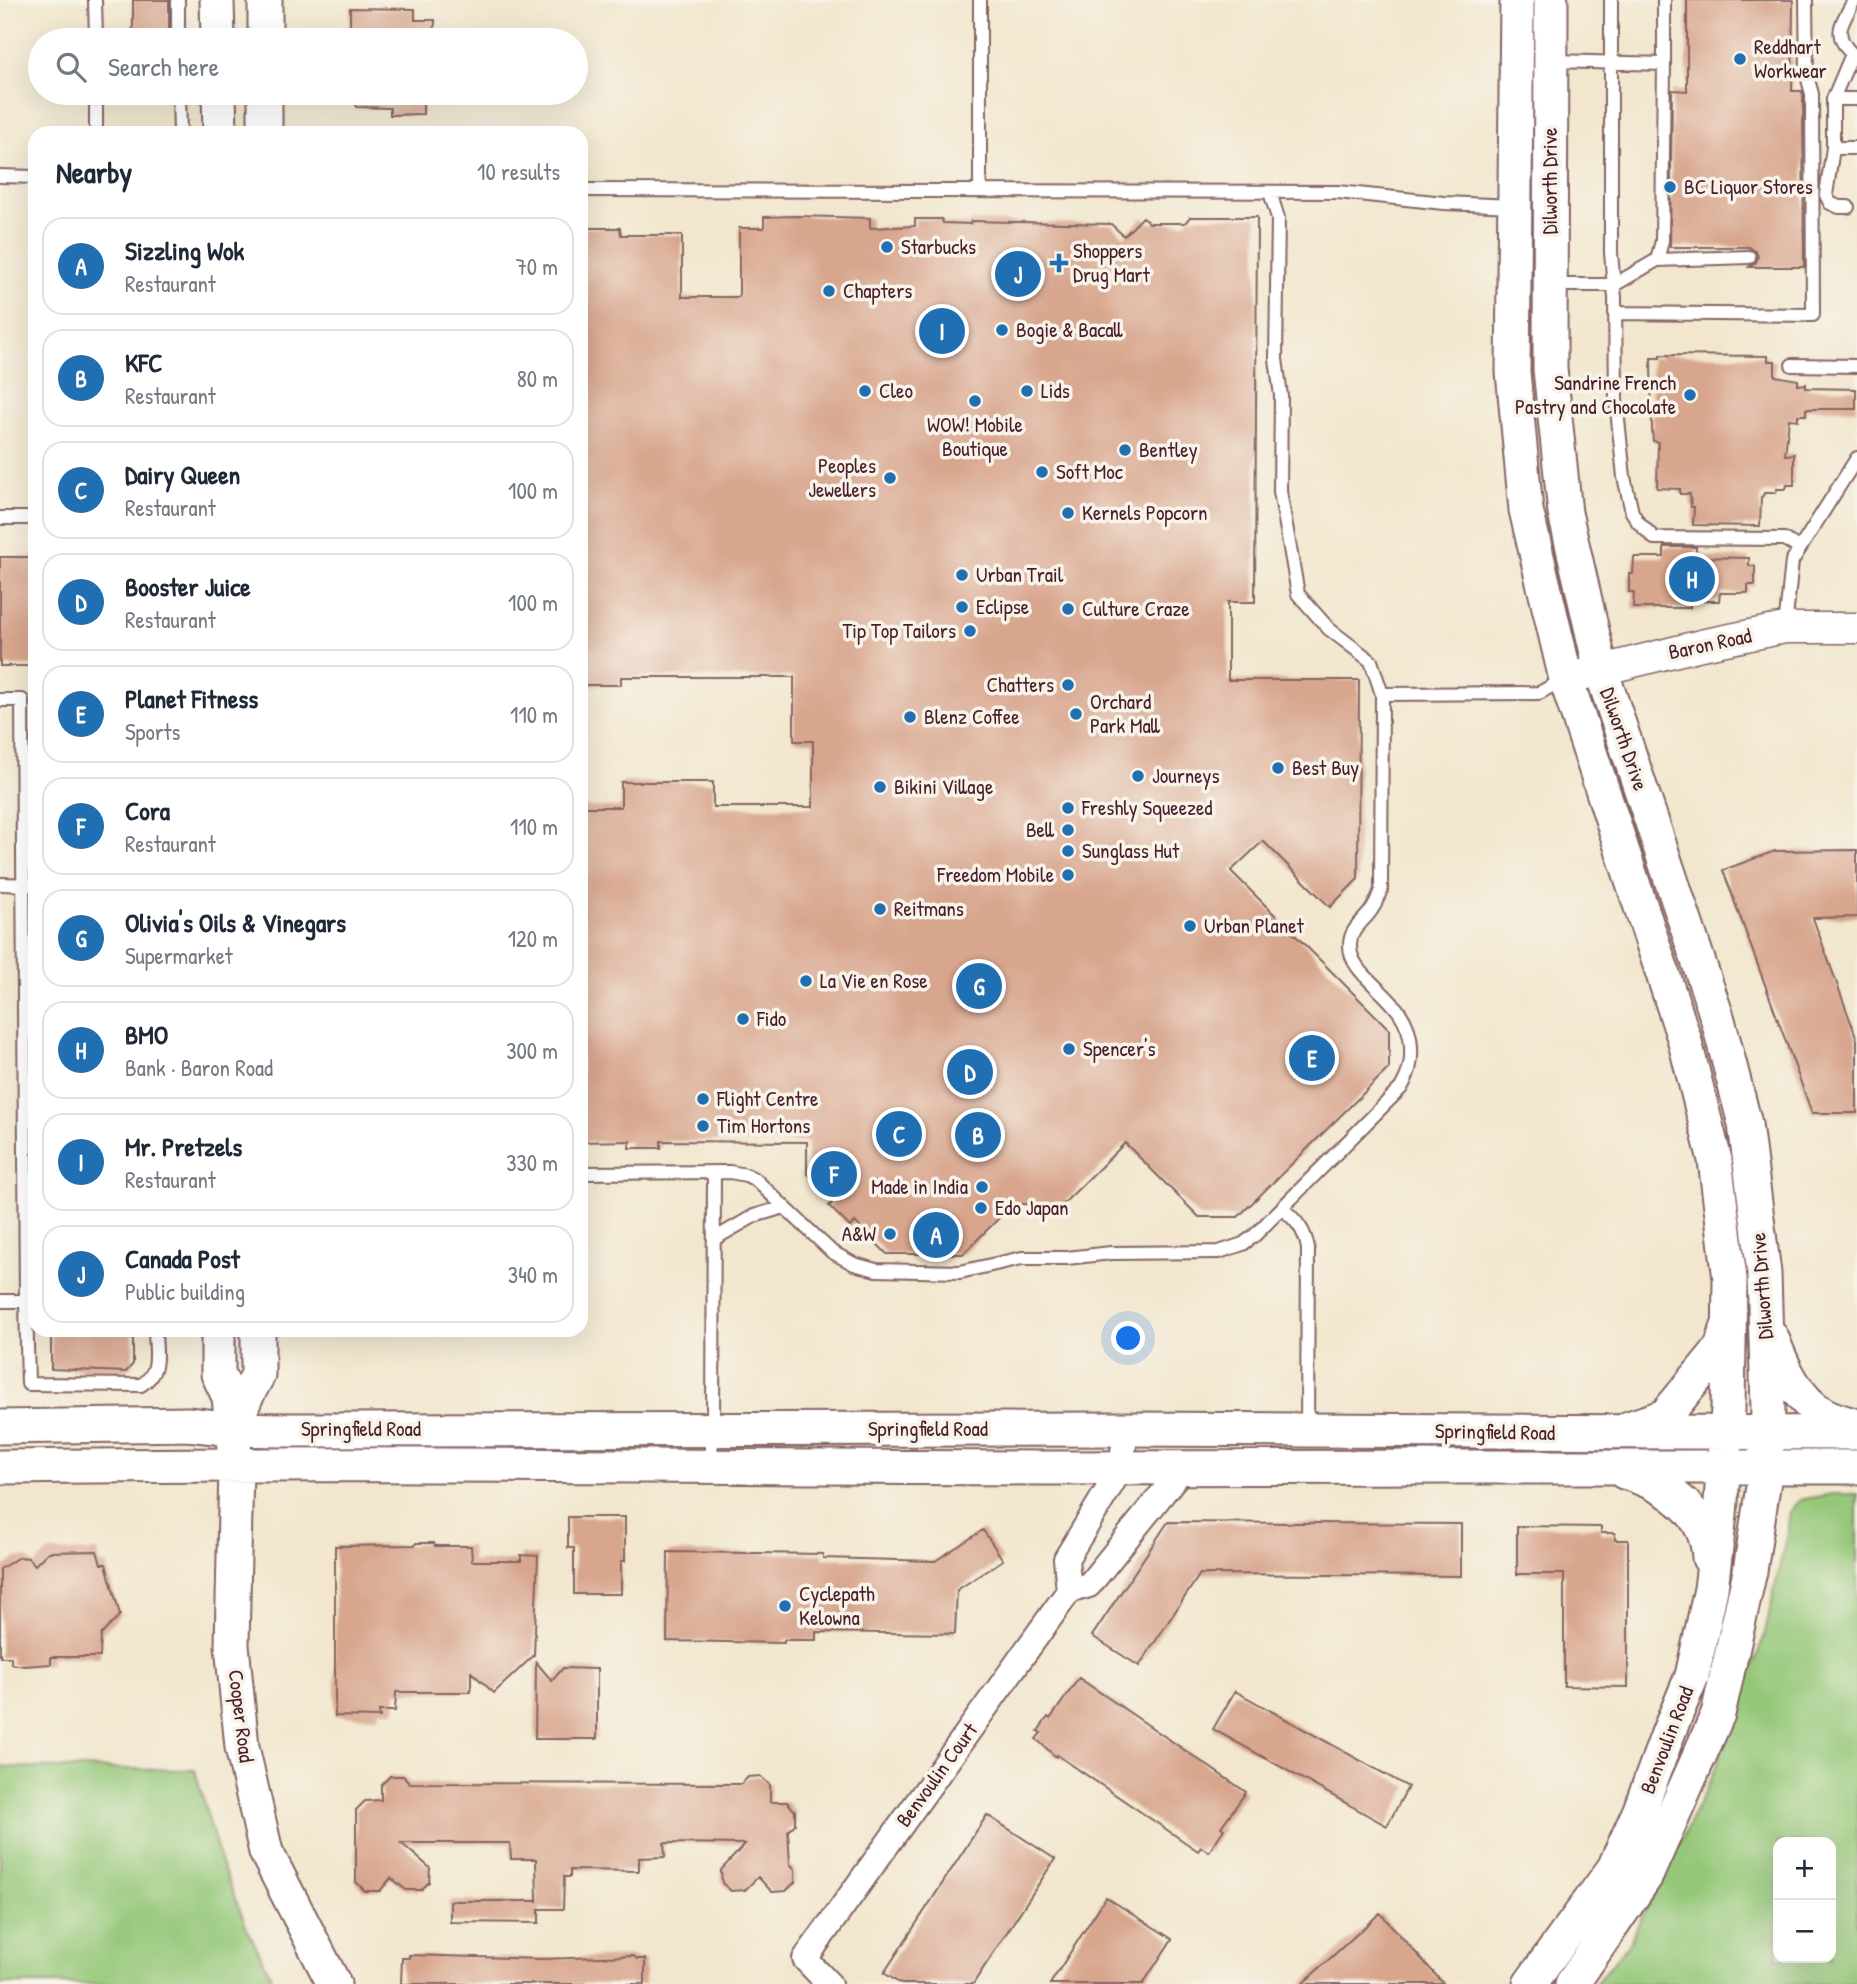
<!DOCTYPE html>
<meta charset="utf-8">
<style>
:root{--surface:#fff;--page:#f2f2f3;--text:#1f2937;--muted:#747a83;--line:#e0e1e3;--accent:#1f6fb2}
body{margin:0;font-family:"Patrick Hand",sans-serif;background:var(--page);color:var(--text)}
.controls{position:absolute;right:21px;bottom:21px;display:grid;overflow:hidden;border-radius:14px;box-shadow:0 7px 28px #0002}
.controls button{width:63px;height:63px;display:grid;place-items:center;padding:0;border:0;border-bottom:2px solid var(--line);background:var(--surface);color:var(--text);font:35px sans-serif}
.you{position:absolute;left:1129px;top:1339px;width:24px;height:24px;margin:-18px;border:5px solid #fff;border-radius:50%;background:#1a73e8;box-shadow:0 0 0 10px #1a73e833}
.badge{display:grid;place-items:center;width:46px;height:46px;border-radius:50%;background:var(--accent);color:#fff;font-size:23px;font-weight:700}
.pin{position:absolute;translate:-50% -50%;border:4px solid #fff;box-shadow:0 2px 7px #0006}
.list{margin:0;padding:0;list-style:none}
h2{display:flex;justify-content:space-between;align-items:center;height:91px;margin:0;padding:0 28px;font-size:30px}
h2 small{font-size:23px;font-weight:400;color:var(--muted)}
.list li{display:grid;grid-template-columns:46px 1fr auto;gap:21px;align-items:center;box-sizing:border-box;height:98px;margin:0 14px 14px;padding:0 14px;border:2px solid var(--line);border-radius:21px}
.list b{display:block;font-size:26px;white-space:nowrap}
.list p{margin:0;font-size:23px;white-space:nowrap;color:var(--muted)}
.list em{font-size:23px;font-style:normal;color:var(--muted)}
.icon{flex:none;width:38px;height:38px;fill:none;stroke:currentColor;stroke-width:2;stroke-linecap:round;stroke-linejoin:round}
.map{position:relative;flex:none;width:1857px;height:1984px;overflow:hidden}
.search{position:absolute;background:var(--surface);box-shadow:0 7px 28px #0002;left:28px;top:28px;width:560px;height:77px;display:flex;align-items:center;gap:18px;box-sizing:border-box;padding:0 24px;border-radius:38px;color:var(--muted);font-size:26px}
.panel{position:absolute;background:var(--surface);box-shadow:0 7px 28px #0002;left:28px;top:126px;width:560px;height:1211px;border-radius:21px}
.map>svg:first-child{display:block}
.green{fill:#94c778;stroke:#6f7352;stroke-width:2;fill-rule:evenodd}
.building{fill:#d8a58d}
.lines{fill:none;stroke-linecap:round;stroke-linejoin:round}
.service-casing{stroke:#856564;stroke-width:16}
.minor-casing{stroke:#856564;stroke-width:28}
.tertiary-casing{stroke:#856564;stroke-width:33}
.secondary-casing{stroke:#856564;stroke-width:37}
.service{stroke:#fff;stroke-width:12}
.minor{stroke:#fff;stroke-width:24}
.tertiary{stroke:#fff;stroke-width:30}
.secondary{stroke:#fff;stroke-width:33}
.poi-dot{fill:#1f6fb2;stroke:#f7f3e8;stroke-width:2.5}
.labels{text-anchor:middle;stroke-width:7;stroke-linejoin:round;paint-order:stroke}
.poi-label{font-size:21px;fill:#4a1f2b;stroke:#f7f3e8;text-anchor:start}
.street-label{font-size:21px;fill:#4a1f2b;stroke:#f7f3e8}
</style>
<div class="map">
<svg width="1857" height="1984" viewBox="0 0 1857 1984">
<rect width="100%" height="100%" fill="#f7f3e8"/>
<filter id="ink" filterUnits="userSpaceOnUse"><feTurbulence type="fractalNoise" baseFrequency=".0143" numOctaves="2"/><feDisplacementMap in="SourceGraphic" scale="14" xChannelSelector="R" yChannelSelector="G"/><feConvolveMatrix kernelMatrix="1 2 1 2 8 2 1 2 1" color-interpolation-filters="sRGB"/></filter>
<filter id="wash" filterUnits="userSpaceOnUse"><feTurbulence type="fractalNoise" baseFrequency=".00686" numOctaves="4" result="noise"/><feDisplacementMap in="SourceGraphic" scale="28" xChannelSelector="R" yChannelSelector="G"/><feGaussianBlur stdDeviation="1.57" result="paint"/><feColorMatrix in="noise" values="0 0 0 0 0 0 0 0 0 0 0 0 0 0 0 0 0 1.4 0 .05"/><feComposite in="paint" operator="in"/></filter>
<g filter="url(#wash)">
<rect width="100%" height="100%" fill="#f2e7ce"/>
<path class="green" d="M1832,1494H1857V1984H1595L1629,1943L1710,1782L1764,1637L1787,1533L1790,1511L1799,1500ZM1778,1842H1831V1958H1778Z
M0,1767L195,1770L221,1864L248,1930L275,1984H0Z"/>
<g id="blocks">
<path class="building" d="M133,0H169V40H133Z
M1687,0H1793L1792,91H1802L1803,95L1804,267H1749L1756,262L1758,257L1756,252L1749,247H1670L1672,90L1687,91Z
M350,8L415,9V20H435L434,40H350Z
M356,93H423V114L390,115V108L356,107Z
M796,216L870,218V228L915,226V219H942L943,223L970,224L971,221L1111,224L1124,236L1143,217L1149,223H1185L1190,217H1257L1255,602H1228V680H1359L1358,879L1330,907L1263,841L1231,871L1389,1029V1068L1238,1217H1199L1125,1143L1055,1212H1039V1204H1013L963,1254H887L855,1222L850,1227L829,1206L834,1201L807,1173V1142L661,1141V1148H629L630,1141L581,1142V807H621V782H713V807H813V741H794V677H621V685H581V228H620L621,235H682V297H739V228H764V217Z
M1660,355L1768,356V361H1775V376L1798,380V385L1806,384V388L1856,389V409H1806V415H1798V420L1789,419L1785,455L1794,454V485H1787L1786,489H1777L1776,493H1764L1763,496L1761,497L1760,526L1693,525L1694,507H1691L1690,494H1680V489L1657,488L1658,442L1653,441L1652,430L1651,358H1660Z
M1664,547H1696V557L1749,558V566H1755V585H1748V593H1720L1719,601H1690V608H1633L1634,592H1629V574H1633L1634,557H1664Z
M0,557H35V666H0Z
M1857,850V917L1813,918L1857,1039V1113H1812L1723,870L1775,851Z
M51,1330H133V1364L126,1372L51,1369Z
M568,1517H625V1561H621V1594H574V1548H568Z
M1168,1522L1461,1524V1576L1200,1574L1139,1666L1092,1636Z
M1517,1526L1601,1527V1533H1615V1540H1628V1687L1564,1686V1574H1517Z
M983,1530L1003,1560L957,1590L955,1634L816,1632V1640H784V1643L667,1641L668,1552L823,1554V1558L935,1561Z
M416,1543H434L435,1546H471L472,1561H521V1555L538,1556L534,1655L494,1693L471,1672V1692H396L395,1711H379L380,1717L335,1716V1546L415,1545Z
M97,1551L101,1564H106L120,1615L101,1635L100,1657H51V1664L24,1666L11,1664V1657H0V1569L19,1557L28,1558L35,1565L48,1552Z
M536,1662L552,1681L563,1668L597,1669V1739H535Z
M1079,1678L1246,1792L1221,1827L1224,1829L1209,1852L1201,1847L1198,1851L1057,1755L1056,1757L1036,1739L1041,1733L1038,1731L1048,1717L1050,1719Z
M1235,1691L1408,1787L1387,1826L1213,1729Z
M390,1776H403L410,1783L741,1784L748,1777L760,1776L770,1785V1802H787L795,1811V1824L788,1831L790,1864L795,1869V1882L786,1891L772,1892L758,1877L745,1890L731,1891L722,1883L721,1870L745,1844L664,1843L665,1857L639,1858V1871L570,1870V1877H564L563,1909H539V1923L450,1922V1901H537L536,1859H511L510,1843H401L430,1868L429,1882L421,1890H406L391,1878L380,1891H365L356,1882V1810L365,1801L381,1800V1785Z
M987,1815L1055,1859L973,1984H901L884,1973Z
M1106,1897L1172,1939L1143,1984H1050Z
M1380,1913L1444,1984H1302Z
M409,1955L541,1959L633,1956L637,1959H645V1984H401L402,1958H409Z"/>
</g>
</g>
<g filter="url(#ink)">
<use href="#blocks" fill-opacity="0" stroke="#856564" stroke-width="2"/>
<g class="lines">
<g class="service-casing">
<path id="service" d="M95,0L96,40
M178,0V40
M1611,0V253L1615,298L1616,400L1624,477L1632,512L1638,522L1654,538L1784,539L1799,548
M1554,61L1664,64V0
M96,93V133
M179,93L180,133
M1833,99H1857
M1833,148H1857
M0,176L35,177
M581,190L1338,192L1444,203L1514,206
M980,191V0
M1848,207H1839L1830,203L1826,195L1833,148V99L1852,54C1830,32 1844,22 1854,0
M1657,260L1662,241L1664,64
M1552,285H1614L1657,260L1749,257
M1615,313L1813,315L1812,94L1807,76L1806,0
M1792,365L1857,366
M0,518H35
M1785,628L1792,561L1857,458
M1382,694L1539,693L1563,680
M0,700H22L26,1301H0
M0,884L35,885
M581,1173L730,1172L746,1175L756,1180L832,1252L854,1264L876,1270L960,1272L1022,1258H1067L1111,1253L1219,1252L1243,1244L1255,1235L1401,1088C1409,1074 1412,1063 1411,1047C1410,996 1349,981 1350,945C1350,928 1364,922 1372,909C1376,903 1379,896 1381,890L1382,694L1371,661L1329,629L1298,594L1280,491L1281,396L1276,359L1278,218L1270,192
M1282,1208C1297,1221 1305,1230 1308,1249L1307,1429
M714,1239L754,1216L784,1207
M26,1301L28,1384L141,1385C162,1372 155,1352 155,1330
M710,1466L713,1429L714,1172"/>
</g>
<g class="minor-casing">
<path id="minor" d="M1069,1591L1066,1559L1121,1468L1126,1429
M829,1984L805,1959L1069,1591L1089,1585L1183,1468"/>
</g>
<g class="tertiary-casing">
<path id="tertiary" d="M1566,679L1701,645L1785,628H1857"/>
</g>
<g class="secondary-casing">
<path id="secondary" d="M217,0L218,40
M1517,0L1513,372L1526,510L1566,679L1684,1038L1715,1160L1730,1279L1728,1409L1720,1514L1711,1589L1692,1676L1669,1731L1640,1810L1614,1868L1530,1984
M1551,0L1550,369L1565,513L1601,670L1718,1020L1745,1124L1764,1273L1768,1409L1766,1467L1750,1571L1718,1714L1646,1876L1572,1984
M265,40V0
M219,93L220,133
M265,133V93
M218,1330V1374L229,1397L236,1466L232,1645L242,1747L266,1852L334,1984
M1772,1338C1782,1365 1797,1401 1825,1415C1835,1420 1847,1423 1857,1426
M0,1427L188,1424L233,1429L282,1430L1126,1429L1857,1433
M1629,1428L1665,1416L1721,1348L1727,1329
M233,1429L246,1397L258,1375V1330
M0,1467C348,1462 697,1467 1045,1468C1316,1469 1586,1465 1857,1467
M1624,1472C1666,1485 1707,1510 1709,1558"/>
</g>
<use href="#service" class="service"/>
<use href="#minor" class="minor"/>
<use href="#tertiary" class="tertiary"/>
<use href="#secondary" class="secondary"/>
</g>
</g>
<g class="poi-dot">
<circle cx="1740" cy="59" r="7"/>
<circle cx="1670" cy="187" r="7"/>
<circle cx="887" cy="247" r="7"/>
<path d="M1055.5 252.5h7v7h7v7h-7v7h-7v-7h-7v-7h7z"/>
<circle cx="829" cy="291" r="7"/>
<circle cx="1002" cy="330" r="7"/>
<circle cx="865" cy="391" r="7"/>
<circle cx="1027" cy="391" r="7"/>
<circle cx="1690" cy="395" r="7"/>
<circle cx="975" cy="401" r="7"/>
<circle cx="1125" cy="450" r="7"/>
<circle cx="1042" cy="472" r="7"/>
<circle cx="890" cy="478" r="7"/>
<circle cx="1068" cy="513" r="7"/>
<circle cx="962" cy="575" r="7"/>
<circle cx="962" cy="607" r="7"/>
<circle cx="1068" cy="609" r="7"/>
<circle cx="970" cy="631" r="7"/>
<circle cx="1068" cy="685" r="7"/>
<circle cx="1076" cy="714" r="7"/>
<circle cx="910" cy="717" r="7"/>
<circle cx="1278" cy="768" r="7"/>
<circle cx="1138" cy="776" r="7"/>
<circle cx="880" cy="787" r="7"/>
<circle cx="1068" cy="808" r="7"/>
<circle cx="1068" cy="830" r="7"/>
<circle cx="1068" cy="851" r="7"/>
<circle cx="1068" cy="875" r="7"/>
<circle cx="880" cy="909" r="7"/>
<circle cx="1190" cy="926" r="7"/>
<circle cx="806" cy="981" r="7"/>
<circle cx="743" cy="1019" r="7"/>
<circle cx="1069" cy="1049" r="7"/>
<circle cx="703" cy="1099" r="7"/>
<circle cx="703" cy="1126" r="7"/>
<circle cx="982" cy="1187" r="7"/>
<circle cx="981" cy="1208" r="7"/>
<circle cx="890" cy="1234" r="7"/>
<circle cx="785" cy="1606" r="7"/>
</g>
<g class="labels">
<g class="poi-label">
<text x="1754" y="54">Reddhart<tspan x="1754" dy="24">Workwear</tspan></text>
<text x="1684" y="194">BC Liquor Stores</text>
<text x="901" y="254">Starbucks</text>
<text x="1073" y="258">Shoppers<tspan x="1073" dy="24">Drug Mart</tspan></text>
<text x="843" y="298">Chapters</text>
<text x="1016" y="337">Bogie &amp; Bacall</text>
<text x="1676" y="390" text-anchor="end">Sandrine French<tspan x="1676" dy="24">Pastry and Chocolate</tspan></text>
<text x="879" y="398">Cleo</text>
<text x="1041" y="398">Lids</text>
<text x="975" y="432" text-anchor="middle">WOW! Mobile<tspan x="975" dy="24">Boutique</tspan></text>
<text x="1139" y="457">Bentley</text>
<text x="876" y="473" text-anchor="end">Peoples<tspan x="876" dy="24">Jewellers</tspan></text>
<text x="1056" y="479">Soft Moc</text>
<text x="1082" y="520">Kernels Popcorn</text>
<text x="976" y="582">Urban Trail</text>
<text x="976" y="614">Eclipse</text>
<text x="1082" y="616">Culture Craze</text>
<text x="956" y="638" text-anchor="end">Tip Top Tailors</text>
<text x="1054" y="692" text-anchor="end">Chatters</text>
<text x="1090" y="709">Orchard<tspan x="1090" dy="24">Park Mall</tspan></text>
<text x="924" y="724">Blenz Coffee</text>
<text x="1292" y="775">Best Buy</text>
<text x="1152" y="783">Journeys</text>
<text x="894" y="794">Bikini Village</text>
<text x="1082" y="815">Freshly Squeezed</text>
<text x="1054" y="837" text-anchor="end">Bell</text>
<text x="1082" y="858">Sunglass Hut</text>
<text x="1054" y="882" text-anchor="end">Freedom Mobile</text>
<text x="894" y="916">Reitmans</text>
<text x="1204" y="933">Urban Planet</text>
<text x="820" y="988">La Vie en Rose</text>
<text x="757" y="1026">Fido</text>
<text x="1083" y="1056">Spencer's</text>
<text x="717" y="1106">Flight Centre</text>
<text x="717" y="1133">Tim Hortons</text>
<text x="968" y="1194" text-anchor="end">Made in India</text>
<text x="995" y="1215">Edo Japan</text>
<text x="876" y="1241" text-anchor="end">A&amp;W</text>
<text x="799" y="1601">Cyclepath<tspan x="799" dy="24">Kelowna</tspan></text>
</g>
<g class="street-label">
<text transform="translate(1550 181) rotate(-90)" y="7">Dilworth Drive</text>
<text transform="translate(1710 644) rotate(-12)" y="7">Baron Road</text>
<text transform="translate(1624 739) rotate(71)" y="7">Dilworth Drive</text>
<text transform="translate(1762 1286) rotate(-94)" y="7">Dilworth Drive</text>
<text x="361" y="1436">Springfield Road</text>
<text x="928" y="1436">Springfield Road</text>
<text transform="translate(1495 1432) rotate(1)" y="7">Springfield Road</text>
<text transform="translate(241 1716) rotate(83)" y="7">Cooper Road</text>
<text transform="translate(1667 1740) rotate(-69)" y="7">Benvoulin Road</text>
<text transform="translate(937 1775) rotate(-54)" y="7">Benvoulin Court</text>
</g>
</g>
</svg>
<div class="controls">
<button>+</button>
<button>−</button>
</div>
<div class="you"></div>
<div class="pin badge" style="left:936px;top:1235px">A</div>
<div class="pin badge" style="left:978px;top:1135px">B</div>
<div class="pin badge" style="left:899px;top:1134px">C</div>
<div class="pin badge" style="left:970px;top:1072px">D</div>
<div class="pin badge" style="left:1312px;top:1058px">E</div>
<div class="pin badge" style="left:834px;top:1174px">F</div>
<div class="pin badge" style="left:979px;top:986px">G</div>
<div class="pin badge" style="left:1692px;top:579px">H</div>
<div class="pin badge" style="left:942px;top:331px">I</div>
<div class="pin badge" style="left:1018px;top:274px">J</div>
<div class="search"><svg class="icon" aria-label="search" viewBox="0 0 24 24"><circle cx="10" cy="10" r="6"/><path d="M15 15l6 6"/></svg>Search here</div>
<section class="panel">
<h2>Nearby<small>10 results</small></h2>
<ul class="list">
<li><span class="badge">A</span><div><b>Sizzling Wok</b><p>Restaurant</p></div><em>70 m</em></li>
<li><span class="badge">B</span><div><b>KFC</b><p>Restaurant</p></div><em>80 m</em></li>
<li><span class="badge">C</span><div><b>Dairy Queen</b><p>Restaurant</p></div><em>100 m</em></li>
<li><span class="badge">D</span><div><b>Booster Juice</b><p>Restaurant</p></div><em>100 m</em></li>
<li><span class="badge">E</span><div><b>Planet Fitness</b><p>Sports</p></div><em>110 m</em></li>
<li><span class="badge">F</span><div><b>Cora</b><p>Restaurant</p></div><em>110 m</em></li>
<li><span class="badge">G</span><div><b>Olivia's Oils &amp; Vinegars</b><p>Supermarket</p></div><em>120 m</em></li>
<li><span class="badge">H</span><div><b>BMO</b><p>Bank · Baron Road</p></div><em>300 m</em></li>
<li><span class="badge">I</span><div><b>Mr. Pretzels</b><p>Restaurant</p></div><em>330 m</em></li>
<li><span class="badge">J</span><div><b>Canada Post</b><p>Public building</p></div><em>340 m</em></li>
</ul>
</section>
</div>
